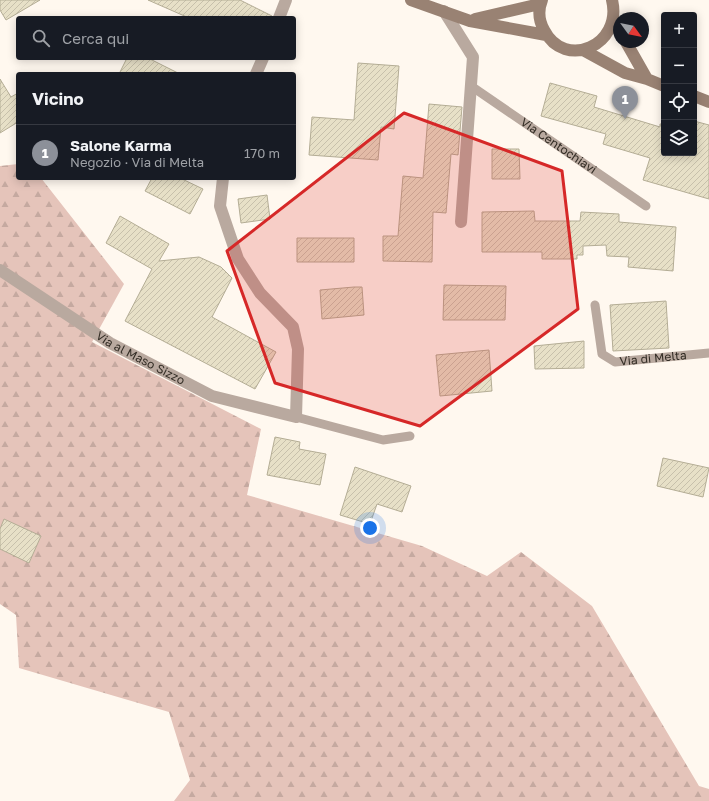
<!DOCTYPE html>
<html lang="it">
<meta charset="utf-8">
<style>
:root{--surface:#171b24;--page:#242831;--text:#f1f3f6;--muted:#9ea1a6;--line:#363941;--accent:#8c9099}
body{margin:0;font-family:"Golos Text",sans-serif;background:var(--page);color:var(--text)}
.controls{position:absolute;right:12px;top:12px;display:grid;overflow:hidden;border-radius:4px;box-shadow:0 2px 10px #0003}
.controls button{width:36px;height:36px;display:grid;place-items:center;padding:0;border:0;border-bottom:1px solid var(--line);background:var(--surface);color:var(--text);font:20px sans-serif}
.compass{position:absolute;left:613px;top:12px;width:36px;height:36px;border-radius:50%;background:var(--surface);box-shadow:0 2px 10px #0003;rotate:123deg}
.you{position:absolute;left:370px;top:528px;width:14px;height:14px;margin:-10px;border:3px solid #fff;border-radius:50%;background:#1a73e8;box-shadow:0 0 0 6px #1a73e833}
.badge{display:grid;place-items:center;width:26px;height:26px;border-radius:50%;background:var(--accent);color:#fff;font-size:13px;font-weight:700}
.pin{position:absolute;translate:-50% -33px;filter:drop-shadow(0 1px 2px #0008)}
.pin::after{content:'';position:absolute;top:21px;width:14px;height:12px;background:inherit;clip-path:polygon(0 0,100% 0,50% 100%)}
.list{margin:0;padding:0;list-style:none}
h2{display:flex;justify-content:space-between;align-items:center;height:52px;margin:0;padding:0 16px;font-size:17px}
h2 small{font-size:13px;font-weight:400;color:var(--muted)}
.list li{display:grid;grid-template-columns:26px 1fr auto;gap:12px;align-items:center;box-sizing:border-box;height:56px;padding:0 16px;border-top:1px solid var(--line)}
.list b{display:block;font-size:15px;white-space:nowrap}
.list p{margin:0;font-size:13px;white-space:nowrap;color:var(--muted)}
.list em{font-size:13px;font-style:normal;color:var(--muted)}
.icon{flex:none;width:22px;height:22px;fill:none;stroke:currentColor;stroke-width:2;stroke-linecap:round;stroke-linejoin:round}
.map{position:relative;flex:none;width:709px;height:801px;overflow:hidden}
.search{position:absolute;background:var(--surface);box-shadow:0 2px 10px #0003;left:16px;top:16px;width:280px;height:44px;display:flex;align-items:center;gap:10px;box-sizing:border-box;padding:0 14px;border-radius:4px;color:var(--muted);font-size:15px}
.panel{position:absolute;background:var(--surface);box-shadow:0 2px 10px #0003;left:16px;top:72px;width:280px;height:108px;border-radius:4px}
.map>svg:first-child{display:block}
.forest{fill:url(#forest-firs)}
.building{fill:url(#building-hatch);stroke:#b4ad95}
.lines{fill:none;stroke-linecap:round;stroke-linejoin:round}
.lane{stroke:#b9a99f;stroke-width:9}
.street{stroke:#b9a99f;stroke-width:12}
.secondary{stroke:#998273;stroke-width:12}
.marked{fill:#d62828;fill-opacity:0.2;stroke:#d62828;stroke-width:3;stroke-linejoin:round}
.labels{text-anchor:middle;stroke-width:3;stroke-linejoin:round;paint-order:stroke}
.street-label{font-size:12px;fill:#332d25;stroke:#fff}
</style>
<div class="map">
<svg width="709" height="801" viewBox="0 0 709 801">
<defs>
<pattern id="forest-firs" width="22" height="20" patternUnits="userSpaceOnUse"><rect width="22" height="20" fill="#e5c4ba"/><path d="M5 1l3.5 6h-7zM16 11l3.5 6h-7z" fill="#c5a9a0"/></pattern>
<pattern id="building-hatch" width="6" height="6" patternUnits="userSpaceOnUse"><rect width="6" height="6" fill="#e7e0c7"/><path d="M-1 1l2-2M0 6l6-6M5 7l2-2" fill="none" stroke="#c7c0ab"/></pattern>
</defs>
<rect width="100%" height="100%" fill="#fff8ef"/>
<path class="forest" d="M18,164V178H41L124,284L92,342L261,429L247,495L422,546L487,576L521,552L592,606L699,786L709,789V801H174L190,780L169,712L19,668L16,615L0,604V166Z"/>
<path class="building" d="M0,0H40L6,20L0,10Z
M148,0H240L272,16V18H189Z
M127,58H148L180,74H119Z
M358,63L399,66L394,129L381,127L378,160L309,155L312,117L354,120Z
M0,79L11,97L18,93V122L0,133Z
M550,83L597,96L594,107L660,127V124H664V153H694V121L709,125V199L643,180L650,158L603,144L606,134L541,116Z
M429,104L462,107L458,155L451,154L446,213L433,212L432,262L383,261V236H398L403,176L423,178Z
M492,149H519L520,179H492Z
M152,178H180L203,189L190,214L145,191Z
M267,195L270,219L241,223L238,199Z
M534,211L535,221H580L581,212L619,214V222L676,227L673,271L628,267L629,257L607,256L606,245L583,246V255H577V259H542V252H482V212Z
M120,216L169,244L159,261L199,257L221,267L232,278L212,317L276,352L255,389L125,321L152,269L106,243Z
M297,238H354V262H297Z
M444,285L506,286L505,320H443Z
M354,287H362L364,315L322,319L320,290Z
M666,301L669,348L613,351L610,305Z
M584,341V368L535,369L534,346Z
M489,350L492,391L440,396L436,355Z
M275,437L300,442L299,449L326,454L320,485L267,475Z
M663,458L709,468L703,497L657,486Z
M355,467L411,486L402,512L377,504L370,524L340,515Z
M4,519L41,536L29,563L0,549V529Z"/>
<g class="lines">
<g class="lane">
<path id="s1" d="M471,86L646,206"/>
<path id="s2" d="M595,305L602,354L615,362L709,353"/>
<path d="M296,417L383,440L410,436"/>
</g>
<g class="street">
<path d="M444,11L473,57L461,222"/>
<path d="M279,18L286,0"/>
<path d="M256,74L263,58"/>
<path id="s3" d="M0,270L110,343L212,396L296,417L298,349L293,327L260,293L238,259L220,206L223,178"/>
</g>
<path class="secondary" d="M411,0L470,21L546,35
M542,0C538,10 539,21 544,30C565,71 623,45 612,0
M475,19L540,4
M626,42L647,79
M583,50L625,73L647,79L664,86
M694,96L709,102"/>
</g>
<path class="marked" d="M404,113L562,171L578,309L420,426L275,383L227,251Z"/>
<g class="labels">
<g class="street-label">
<text dy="4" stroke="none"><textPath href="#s1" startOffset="106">Via Centochiavi</textPath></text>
<text dy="4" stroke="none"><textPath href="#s3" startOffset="166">Via al Maso Sizzo</textPath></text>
<text dy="4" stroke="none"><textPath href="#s2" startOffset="103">Via di Melta</textPath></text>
</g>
</g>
</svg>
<div class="controls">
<button>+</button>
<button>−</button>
<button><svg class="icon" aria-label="locate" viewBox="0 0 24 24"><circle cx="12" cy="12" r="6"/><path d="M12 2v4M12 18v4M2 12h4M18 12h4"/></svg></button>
<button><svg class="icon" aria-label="layers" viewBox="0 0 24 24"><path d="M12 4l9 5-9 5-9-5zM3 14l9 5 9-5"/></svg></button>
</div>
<svg class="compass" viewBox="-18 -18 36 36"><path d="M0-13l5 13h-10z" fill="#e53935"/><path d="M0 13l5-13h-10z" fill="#9ea1a6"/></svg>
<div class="you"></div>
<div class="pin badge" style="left:625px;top:119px">1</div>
<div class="search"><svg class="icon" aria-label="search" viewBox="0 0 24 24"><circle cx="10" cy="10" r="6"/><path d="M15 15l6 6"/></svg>Cerca qui</div>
<section class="panel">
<h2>Vicino<small></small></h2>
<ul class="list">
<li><span class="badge">1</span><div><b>Salone Karma</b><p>Negozio · Via di Melta</p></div><em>170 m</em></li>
</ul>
</section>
</div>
